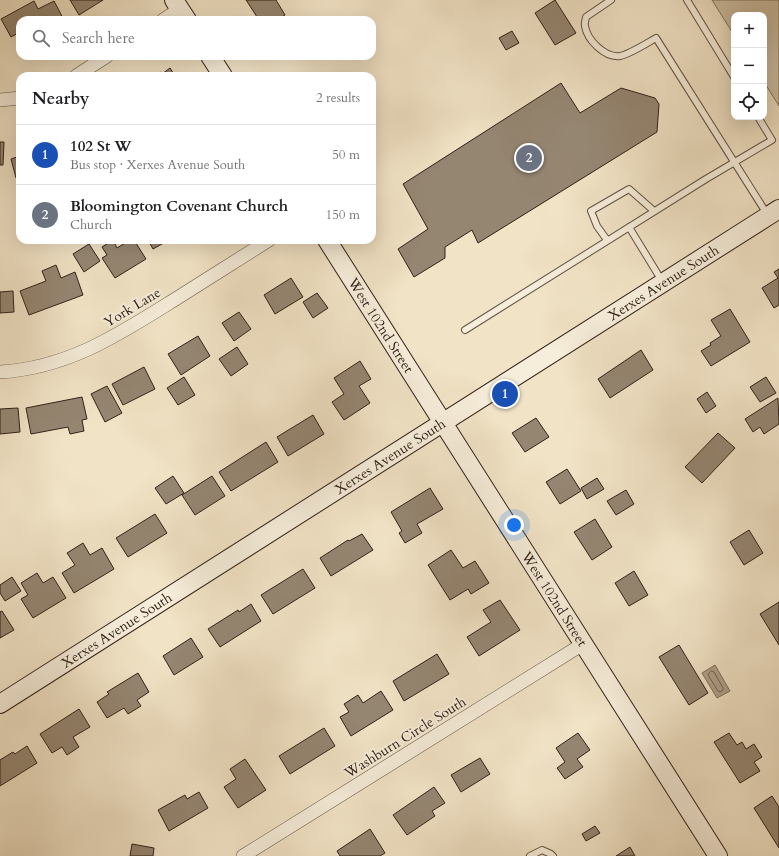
<!DOCTYPE html>
<meta charset="utf-8">
<style>
:root{--surface:#fff;--page:#f6f6f6;--text:#202124;--muted:#757577;--line:#e0e0e0;--accent:#8f2418}
body{margin:0;font-family:Cardo,serif;background:var(--page);color:var(--text)}
.controls{position:absolute;right:12px;top:12px;display:grid;overflow:hidden;border-radius:8px;box-shadow:0 4px 16px #0002}
.controls button{width:36px;height:36px;display:grid;place-items:center;padding:0;border:0;border-bottom:1px solid var(--line);background:var(--surface);color:var(--text);font:20px sans-serif}
.you{position:absolute;left:514px;top:525px;width:14px;height:14px;margin:-10px;border:3px solid #fff;border-radius:50%;background:#1a73e8;box-shadow:0 0 0 6px #1a73e833}
.badge{display:grid;place-items:center;width:26px;height:26px;border-radius:50%;background:var(--accent);color:#fff;font-size:13px;font-weight:700}
.pin{position:absolute;translate:-50% -50%;border:2px solid #fff;box-shadow:0 1px 4px #0006}
.list{margin:0;padding:0;list-style:none}
h2{display:flex;justify-content:space-between;align-items:center;height:52px;margin:0;padding:0 16px;font-size:17px}
h2 small{font-size:13px;font-weight:400;color:var(--muted)}
.list li{display:grid;grid-template-columns:26px 1fr auto;gap:12px;align-items:center;box-sizing:border-box;height:60px;padding:0 16px;border-top:1px solid var(--line)}
.list b{display:block;font-size:15px;white-space:nowrap}
.list p{margin:0;font-size:13px;white-space:nowrap;color:var(--muted)}
.list em{font-size:13px;font-style:normal;color:var(--muted)}
.icon{flex:none;width:22px;height:22px;fill:none;stroke:currentColor;stroke-width:2;stroke-linecap:round;stroke-linejoin:round}
.map{position:relative;flex:none;width:779px;height:856px;overflow:hidden}
.search{position:absolute;background:var(--surface);box-shadow:0 4px 16px #0002;left:16px;top:16px;width:360px;height:44px;display:flex;align-items:center;gap:10px;box-sizing:border-box;padding:0 14px;border-radius:12px;color:var(--muted);font-size:15px}
.panel{position:absolute;background:var(--surface);box-shadow:0 4px 16px #0002;left:16px;top:72px;width:360px;height:172px;border-radius:12px}
.map>svg:first-child{display:block}
.green{fill:#d0c2a8;stroke:#807260}
.water{fill:#b0a18b;stroke:#7d6e5d}
.lines{fill:none;stroke-linecap:round;stroke-linejoin:round}
.shore{stroke:#706152;stroke-width:1}
.building{fill:#958672;stroke:#312118}
.lane-casing{stroke:#615244;stroke-width:8}
.street-casing{stroke:#615244;stroke-width:14}
.secondary-casing{stroke:#312118;stroke-width:20}
.lane{stroke:#f6edda;stroke-width:6}
.street{stroke:#f6edda;stroke-width:13}
.secondary{stroke:#f6edda;stroke-width:18}
.labels{text-anchor:middle;stroke-width:4;stroke-linejoin:round;paint-order:stroke}
.street-label{font-size:14px;fill:#312118;stroke:#f6edda}
</style>
<div class="map">
<svg width="779" height="856" viewBox="0 0 779 856">
<rect width="100%" height="100%" fill="#f1e3c6"/>
<filter id="stains"><feTurbulence type="fractalNoise" baseFrequency=".005" numOctaves="4"/><feColorMatrix values="0 0 0 0 .2 0 0 0 0 .09 0 0 0 0 .02 0 0 0 .5 -.17"/></filter>
<radialGradient id="worn" r=".72"><stop offset=".6" stop-color="#630" stop-opacity="0"/><stop offset="1" stop-color="#630" stop-opacity=".3"/></radialGradient>
<path class="green" d="M712,0H779V106L764,82V15H734V35Z"/>
<path class="water" d="M715,665L730,691L717,698L702,673Z"/>
<g class="lines">
<path class="shore" d="M712,671L714,672L723,688V690L720,692L718,691L708,675L709,673Z"/>
</g>
<path class="building" d="M70,0H103L79,15Z
M246,0H276L285,15L277,20H259Z
M555,0L576,33L555,45L535,13Z
M34,1L38,9L54,1L64,20H20V32L11,37L1,19Z
M512,31L519,43L506,50L499,38Z
M170,68L175,76H154L161,72L162,74Z
M561,83L580,113L621,88L655,98L659,104L657,132L478,243L472,230L445,247V258L414,277L398,249L428,229L403,184Z
M0,142H4L3,165H0Z
M20,156V177L16,178L11,159Z
M113,240L117,248L130,240H134L146,259L115,278L102,258L107,255L102,247Z
M148,240H169L153,249Z
M89,244L100,261L84,272L73,254Z
M56,265L61,278L75,272L83,295L29,315L20,291L46,281L42,271Z
M779,269V305L774,308L762,288L778,278L774,272Z
M291,278L303,297L275,314L264,295Z
M13,291L14,312L0,313V292Z
M317,293L328,308L313,318L303,302Z
M730,309L750,342L711,366L701,351L711,345L710,343L721,336L711,320Z
M239,312L251,329L234,341L222,323Z
M198,336L210,356L181,375L168,354Z
M237,347L248,364L231,376L219,359Z
M641,350L653,370L610,398L598,379Z
M360,361L371,379L359,386L370,403L344,420L332,402L344,394L334,378Z
M144,367L155,389L123,405L112,384Z
M184,377L195,395L178,405L167,388Z
M766,377L776,393L760,402L750,387Z
M107,386L122,413L105,422L91,394Z
M707,392L716,406L706,413L697,399Z
M82,397L87,419L82,420L84,431L70,434L68,427L31,434L26,408Z
M778,398L779,424L764,434L760,427L753,432L745,419Z
M18,408L20,432L0,434V409Z
M313,415L324,434L288,456L277,437Z
M536,418L549,437L525,452L512,433Z
M718,433L735,448L702,483L685,467Z
M266,442L278,462L231,491L219,472Z
M567,469L581,491L560,504L546,482Z
M173,476L184,493L166,504L155,488Z
M212,476L225,496L195,515L182,495Z
M597,478L604,489L587,499L581,488Z
M430,488L443,509L417,524L422,533L405,543L399,533L402,531L391,512Z
M626,490L634,504L616,515L607,501Z
M155,514L167,533L128,557L116,538Z
M595,519L612,547L592,560L574,532Z
M749,530L763,553L744,565L730,542Z
M362,534L373,550L331,576L320,558L348,540L349,541Z
M83,543L90,555L102,548L114,569L74,593L62,573L75,565L67,553Z
M451,550L463,568L475,561L489,583L471,594L468,589L450,600L428,565Z
M303,569L315,588L273,614L261,595Z
M634,571L648,595L629,606L615,583Z
M37,573L43,583L53,577L66,598L33,618L21,599L28,595L21,583Z
M12,577L21,591L5,601L0,593V585Z
M500,600L520,630L479,656L467,637L491,622L483,610Z
M779,602V645L760,614Z
M251,604L261,621L220,647L208,629L238,610L239,612Z
M2,611L14,630L0,638V612Z
M191,638L203,657L174,675L163,656Z
M679,645L708,693L689,705L659,657Z
M437,654L449,674L404,701L393,681Z
M138,673L149,692L137,700L141,706L128,714L124,708L107,718L97,702L109,694L107,692Z
M381,691L393,710L351,736L340,717L349,712L344,704L358,695L363,703Z
M79,709L90,727L73,737L79,747L67,755L62,747L52,753L40,734Z
M324,728L335,746L290,774L279,756Z
M578,733L590,750L577,759L583,767L565,779L557,768L565,762L556,748Z
M729,733L737,745L742,742L746,749L754,744L762,757L754,762L760,771L740,783L714,742Z
M27,746L37,763L0,786V760L13,752L15,754Z
M480,758L490,774L461,792L451,775Z
M245,759L266,790L238,808L224,787L236,779L230,769Z
M434,787L445,803L432,811L435,816L407,835L393,815Z
M199,792L208,808L169,831L158,810L185,795L187,799Z
M772,796L779,807V848L754,808Z
M595,826L600,833L586,841L582,834Z
M370,829L385,853L380,856H340L337,851Z
M132,844L154,848L153,856H130Z
M630,847L635,856H616Z"/>
<g class="lines">
<g class="lane-casing">
<path id="lane" d="M611,0L586,17C586,19 584,23 585,26C587,40 605,58 620,56C630,54 647,43 656,38L767,214
M687,0L734,77
M629,227L662,281
M607,240L597,226L591,211L629,189L654,211
M465,330L706,179L772,140L758,117
M530,856L542,850L551,854L553,856"/>
</g>
<g class="street-casing">
<path id="street" d="M163,20L180,9
M76,76L107,56
M0,100L20,98
M0,372C68,368 118,335 174,300C206,280 237,260 269,240
M243,856L583,644"/>
</g>
<g class="secondary-casing">
<g id="secondary">
<path d="M174,0L187,20"/>
<path d="M210,56L223,76"/>
<path id="s1" d="M327,240L718,856"/>
<path id="s2" d="M0,704L779,209"/>
</g>
</g>
<use href="#lane" class="lane"/>
<use href="#street" class="street"/>
<use href="#secondary" class="secondary"/>
</g>
<g class="labels">
<g class="street-label">
<text dy="5" stroke="none"><textPath href="#s2" startOffset="786">Xerxes Avenue South</textPath></text>
<text transform="translate(132 307) rotate(-31)" y="5">York Lane</text>
<text dy="5" stroke="none"><textPath href="#s1" startOffset="101">West 102nd Street</textPath></text>
<text dy="5" stroke="none"><textPath href="#s2" startOffset="462">Xerxes Avenue South</textPath></text>
<text dy="5" stroke="none"><textPath href="#s1" startOffset="425">West 102nd Street</textPath></text>
<text dy="5" stroke="none"><textPath href="#s2" startOffset="138">Xerxes Avenue South</textPath></text>
<text transform="translate(405 737) rotate(-32)" y="5">Washburn Circle South</text>
</g>
</g>
<rect width="100%" height="100%" filter="url(#stains)"/>
<rect width="100%" height="100%" fill="url(#worn)"/>
</svg>
<div class="controls">
<button>+</button>
<button>−</button>
<button><svg class="icon" aria-label="locate" viewBox="0 0 24 24"><circle cx="12" cy="12" r="6"/><path d="M12 2v4M12 18v4M2 12h4M18 12h4"/></svg></button>
</div>
<div class="you"></div>
<div class="pin badge" style="left:505px;top:394px;background:#1a4fb4">1</div>
<div class="pin badge" style="left:529px;top:158px;background:#6b7280">2</div>
<div class="search"><svg class="icon" aria-label="search" viewBox="0 0 24 24"><circle cx="10" cy="10" r="6"/><path d="M15 15l6 6"/></svg>Search here</div>
<section class="panel">
<h2>Nearby<small>2 results</small></h2>
<ul class="list">
<li><span class="badge" style="background:#1a4fb4">1</span><div><b>102 St W</b><p>Bus stop · Xerxes Avenue South</p></div><em>50 m</em></li>
<li><span class="badge" style="background:#6b7280">2</span><div><b>Bloomington Covenant Church</b><p>Church</p></div><em>150 m</em></li>
</ul>
</section>
</div>
